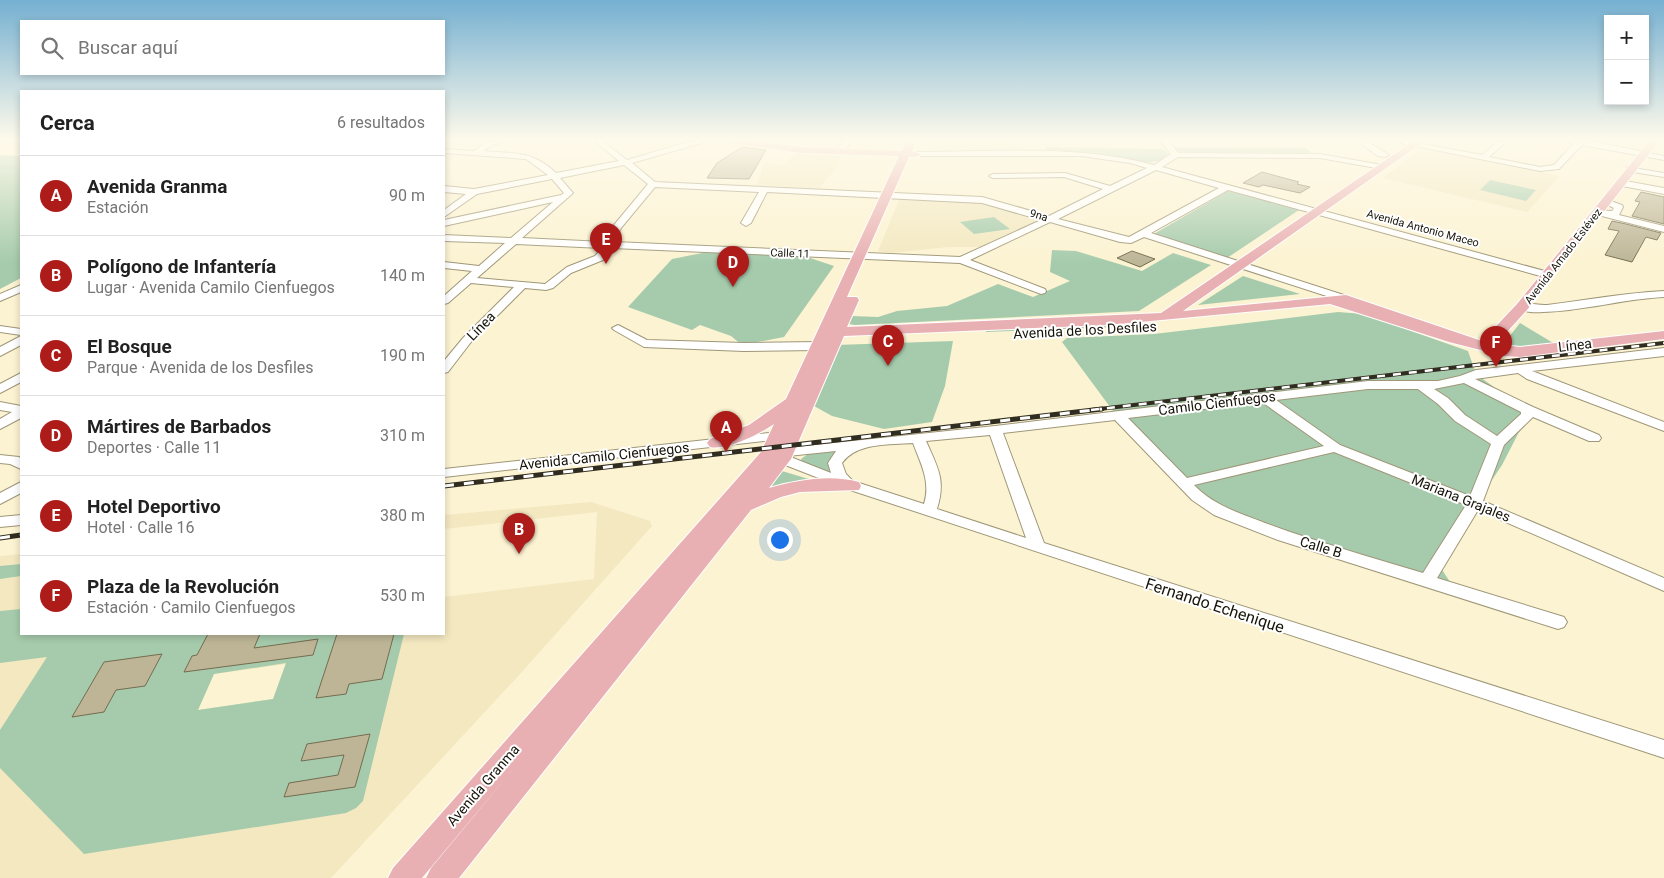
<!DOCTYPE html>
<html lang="es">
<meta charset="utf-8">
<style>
:root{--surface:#fff;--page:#f2f2f2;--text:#222;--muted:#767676;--line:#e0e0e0;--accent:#ad1c19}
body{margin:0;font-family:Roboto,sans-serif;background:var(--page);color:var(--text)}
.controls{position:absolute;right:15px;top:15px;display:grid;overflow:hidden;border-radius:0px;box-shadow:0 2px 8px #0003}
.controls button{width:45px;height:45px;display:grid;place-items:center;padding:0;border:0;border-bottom:1px solid var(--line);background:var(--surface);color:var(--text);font:25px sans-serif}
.you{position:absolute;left:779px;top:539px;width:18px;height:18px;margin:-12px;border:4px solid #fff;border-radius:50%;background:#1a73e8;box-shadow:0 0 0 8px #1a73e833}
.badge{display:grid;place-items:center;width:32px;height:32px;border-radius:50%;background:var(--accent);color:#fff;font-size:16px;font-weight:700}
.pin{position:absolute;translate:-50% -41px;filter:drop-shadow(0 1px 2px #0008)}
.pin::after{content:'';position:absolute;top:26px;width:18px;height:15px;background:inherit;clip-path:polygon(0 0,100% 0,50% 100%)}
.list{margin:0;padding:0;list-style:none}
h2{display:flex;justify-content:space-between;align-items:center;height:65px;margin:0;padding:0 20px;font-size:21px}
h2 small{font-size:16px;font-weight:400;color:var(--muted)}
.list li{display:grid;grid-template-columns:32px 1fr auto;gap:15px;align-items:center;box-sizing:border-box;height:80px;padding:0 20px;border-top:1px solid var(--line)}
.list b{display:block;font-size:19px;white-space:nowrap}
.list p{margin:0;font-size:16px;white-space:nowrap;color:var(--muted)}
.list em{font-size:16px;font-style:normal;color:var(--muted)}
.icon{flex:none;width:28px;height:28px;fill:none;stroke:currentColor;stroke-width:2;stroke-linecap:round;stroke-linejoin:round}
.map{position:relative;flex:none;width:1664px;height:878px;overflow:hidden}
.search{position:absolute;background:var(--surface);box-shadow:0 2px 8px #0003;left:20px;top:20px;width:425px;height:55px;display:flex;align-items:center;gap:12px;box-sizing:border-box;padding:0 18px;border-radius:0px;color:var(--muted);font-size:19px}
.panel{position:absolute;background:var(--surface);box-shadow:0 2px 8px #0003;left:20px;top:90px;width:425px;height:545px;border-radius:0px}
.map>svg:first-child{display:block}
.built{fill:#f3e8c0;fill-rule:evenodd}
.green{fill:#a6cbac;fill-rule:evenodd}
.building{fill:#bdb596;stroke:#746c50}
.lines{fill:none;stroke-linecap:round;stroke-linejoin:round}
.minor-casing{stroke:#9f9778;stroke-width:2}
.major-casing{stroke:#fff;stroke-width:2}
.minor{fill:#fff;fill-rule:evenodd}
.major{fill:#e9b0b3;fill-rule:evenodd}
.rail-far1-casing{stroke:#302c1f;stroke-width:4}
.rail-casing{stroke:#302c1f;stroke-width:5}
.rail-far1{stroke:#fff;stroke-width:2.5;stroke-dasharray:8;stroke-linecap:butt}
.rail{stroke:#fff;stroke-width:3;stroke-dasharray:10;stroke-linecap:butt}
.labels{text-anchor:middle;stroke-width:4;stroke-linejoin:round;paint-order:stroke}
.far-street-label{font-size:11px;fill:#161308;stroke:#fff}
.street-label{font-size:14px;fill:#161308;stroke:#fff}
.near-street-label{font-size:16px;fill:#161308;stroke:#fff}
</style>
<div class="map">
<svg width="1664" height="878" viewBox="0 0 1664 878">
<rect width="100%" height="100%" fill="#fcf3d2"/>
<path class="built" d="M931,140H1021L1023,147L1017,150L927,151Z
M1424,147L1560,176L1527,212L1382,178Z
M797,152L841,156L835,170L819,188L757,185L764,163L784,165Z
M900,198L989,202L1040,217L1041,221L984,247H948L891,253L878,251Z
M591,502L650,521L652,526L521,673L331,878H0V556L21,554V634H444V597L594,579L597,512L444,529V515ZM286,664L273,699L198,710L214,674Z"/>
<path class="green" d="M1046,147L1164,149L1169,155L1159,161L1144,163L1089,152H1047Z
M1173,147L1307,148L1311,153L1178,152Z
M0,155L21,156V278L0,289Z
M1490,180L1536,190L1526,201L1480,190Z
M1228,191L1299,210L1227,258L1152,235Z
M994,217L1010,229L974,234L960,222Z
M1052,250L1076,251L1142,271L1173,253L1211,265L1139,311L855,325L849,324L852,316L878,317L897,311L947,306L998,284L1033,297L1070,281L1050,272Z
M707,252L807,257L834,266L784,337L742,345L731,336L700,325L692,330L628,307L672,259Z
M1243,276L1300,294L1198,305Z
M1338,312L1363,314L1468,351L1476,374L1532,415L1519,432L1502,465L1437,562L1454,588L1219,511L1116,415L1062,342L1067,338L1154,334Z
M1520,323L1555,344L1514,347L1505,342Z
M1114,324L1116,327L986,332L985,329Z
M953,341L945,386L932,422L884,429L832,416L814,406L836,345Z
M839,451L834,454L829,462L832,475L803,464L801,459L808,454Z
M782,471L812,480L769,488Z
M21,564V576L0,579V566Z
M21,609V634H404L363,801L356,808L346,813L84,854L0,768V730L47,657L0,663V611ZM286,663L273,699L198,710L214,674Z"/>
<path class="building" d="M742,147L766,150L749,179L707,178L717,163Z
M1262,172L1299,182L1297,184L1310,187L1300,193L1263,185L1259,187L1243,183Z
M1641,192L1664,197V224L1632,216L1640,202L1635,201Z
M1612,221L1626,224L1661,233L1657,240L1646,237L1632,262L1605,255L1619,231L1608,229Z
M1132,251L1155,259L1140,267L1117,258Z
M208,634H260L254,648L318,639L313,655L184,672L192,656L197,655Z
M337,634H394L382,679L349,684L346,694L316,698Z
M162,654L145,686L116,690L104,712L72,717L104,662Z
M370,734L355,787L284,797L289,783L338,775L344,755L301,761L307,744Z"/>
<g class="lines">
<g class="minor-casing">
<path id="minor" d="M497,140H512L492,145L483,151C514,154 532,150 556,173L619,161L593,140H601L627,160L695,140H706L705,142L632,163L655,182L982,197L1049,216L1103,189L1064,177L993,178L989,176L993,174L1065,173L1110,186L1147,168L1130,163L1081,156H916L912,154L916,152C995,152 1077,144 1154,165L1171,154L1160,140H1168L1178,153L1320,154L1382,165L1386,167L1382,169L1320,158L1178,157L1162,167L1552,273L1553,275L1552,277H1544L1228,190L1151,233L1350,297L1351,299L1350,301H1342L1144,237L1131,243L1120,242L1050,222L970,260L1045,289L1046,291L1045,293L1041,294L960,263L612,248L603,260L571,273L553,288L546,290L525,288L471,342L448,372L444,373V361L463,338L514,287L471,283L448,303L444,304V296L472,271L444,268V262L479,266L505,243L444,241V235L511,238L553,202L444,226V220L561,195L564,193L552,179L477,194L444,217V210L466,194L444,192V186L474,189L548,175L526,159L444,153V149L474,151L487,141ZM624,165L648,184L614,225L604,242L522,238L573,193L560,178ZM1156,170L1219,188L1129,237L1058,219ZM655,187L759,192L741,223L746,226L751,223L767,192L982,203L1041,220L960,257L614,242L621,228ZM516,244L602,248L595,256L567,267L545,284L477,278Z
M844,140H852L842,154H836L835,152Z
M1356,140H1365L1389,155L1385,157L1378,156Z
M1402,140L1482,155L1500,140H1508L1489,157L1540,167L1554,165L1574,143L1565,142L1564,140H1586L1664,156V160L1582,145L1559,169L1540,171L1405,144L1401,142Z
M1627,167L1664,173V177L1627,171Z
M1620,180L1664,188V194L1617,185V181Z
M1605,199L1622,205L1623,207L1619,215L1664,226V232L1594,214V210L1612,211L1614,208L1601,202Z
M21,285V292L0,301V294Z
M1664,291V297C1623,299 1583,311 1543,312C1535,313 1522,312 1516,307C1523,300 1537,306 1547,305C1586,300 1625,293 1664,291Z
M618,325L647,340L744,343L818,342L824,346L818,350L744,351L644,347L614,330L612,328Z
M0,326L21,329V335L0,332Z
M21,336V345L0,356V347Z
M1664,348V356L1532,371L1664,422V431L1527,379L1518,373L1475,379L1533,407L1599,435L1601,438L1599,441H1589L1533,417L1504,445L1483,501L1664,578V591L1478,510L1437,578L1564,617L1567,622L1564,627L1558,629L1278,540L1214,515L1192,500L1115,420L1003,433L1044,543L1664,740V758L847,489L767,458L765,455L767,452L777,449L995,426L1368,381H1438L1460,376L1476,370ZM1464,383L1521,412V414L1497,436L1465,415L1448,398L1434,389ZM1368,389H1418L1438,404L1455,421L1491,444L1470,496L1340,445L1276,400ZM1262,402L1324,446L1187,478L1128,418ZM990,435L1026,538L937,509C946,480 938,468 926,441ZM913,443C921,464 931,482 924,504L853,481L846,474L842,463C857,442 890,445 913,443ZM836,451L828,463L831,473L788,456ZM1334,452L1466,505L1423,573C1370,557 1316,542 1265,523C1239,513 1213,505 1194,485Z
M21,373V382L0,393V384Z
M0,402L21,406V418L0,429V419L12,412L0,410Z
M786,431L791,432L793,435L791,438L444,477V469Z
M0,455L19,457L21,459V469L10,464L0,463Z
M21,482V493L0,504V493Z
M21,515V525L0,527V517Z"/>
</g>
<g class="major-casing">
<path id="major" d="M724,140H747L801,147L902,151L907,140H917L912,151L920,154L919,156L909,157L847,297H857L859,300L847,327L1161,313L1415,140H1426L1183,311L1346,295L1482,341L1517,304L1650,140H1660L1527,310L1496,344L1520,347L1664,331V339L1520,357L1504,356L1449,342L1330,304L1109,325L844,336L791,459L769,488C797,480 830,474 859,482L861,486L859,490L800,492L781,497L751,510L459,878H426L431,868L515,767L422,878H388L393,868L761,452L774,424C760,434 726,451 710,447L707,443L710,439L749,425L786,399L899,156L801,153L729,143Z"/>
</g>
<use href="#minor" class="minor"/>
<use href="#major" class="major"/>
<g class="rail-far1-casing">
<path id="rail-far1" d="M1091,410L1664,343"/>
</g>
<g class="rail-casing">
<path id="rail" d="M444,486L1102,409
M0,538L21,535"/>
</g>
<use href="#rail-far1" class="rail-far1"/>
<use href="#rail" class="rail"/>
</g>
<linearGradient id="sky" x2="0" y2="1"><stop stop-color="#75b0d1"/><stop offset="0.53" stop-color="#fefaeb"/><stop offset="1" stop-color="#fefaeb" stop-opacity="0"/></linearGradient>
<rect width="1664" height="263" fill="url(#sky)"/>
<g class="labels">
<g class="far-street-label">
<text transform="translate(1039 215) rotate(17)" y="4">9na</text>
<text transform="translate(1423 228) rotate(15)" y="4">Avenida Antonio Maceo</text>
<text transform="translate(790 253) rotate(2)" y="4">Calle 11</text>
<text transform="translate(1563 256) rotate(-52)" y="4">Avenida Amado Estévez</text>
</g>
<g class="street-label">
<text transform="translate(481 326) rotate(-46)" y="5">Línea</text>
<text transform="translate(1085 330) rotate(-3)" y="5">Avenida de los Desfiles</text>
<text transform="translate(1575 345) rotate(-7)" y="5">Línea</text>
<text transform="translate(1217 403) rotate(-7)" y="5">Camilo Cienfuegos</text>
<text transform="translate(604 456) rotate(-6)" y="5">Avenida Camilo Cienfuegos</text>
<text transform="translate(1461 498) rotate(22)" y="5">Mariana Grajales</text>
<text transform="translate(1321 547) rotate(17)" y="5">Calle B</text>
<text transform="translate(483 785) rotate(-49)" y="5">Avenida Granma</text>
</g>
<g class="near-street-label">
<text transform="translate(1215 605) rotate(18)" y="6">Fernando Echenique</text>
</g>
</g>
</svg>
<div class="controls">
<button>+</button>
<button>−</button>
</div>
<div class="you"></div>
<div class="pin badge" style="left:726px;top:452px">A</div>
<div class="pin badge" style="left:519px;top:554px">B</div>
<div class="pin badge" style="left:888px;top:366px">C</div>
<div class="pin badge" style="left:733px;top:287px">D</div>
<div class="pin badge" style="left:606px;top:264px">E</div>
<div class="pin badge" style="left:1496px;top:367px">F</div>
<div class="search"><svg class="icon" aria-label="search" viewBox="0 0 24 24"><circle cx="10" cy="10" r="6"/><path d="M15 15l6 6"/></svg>Buscar aquí</div>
<section class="panel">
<h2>Cerca<small>6 resultados</small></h2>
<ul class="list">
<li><span class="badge">A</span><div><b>Avenida Granma</b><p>Estación</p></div><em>90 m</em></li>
<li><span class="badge">B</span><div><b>Polígono de Infantería</b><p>Lugar · Avenida Camilo Cienfuegos</p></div><em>140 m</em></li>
<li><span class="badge">C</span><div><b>El Bosque</b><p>Parque · Avenida de los Desfiles</p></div><em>190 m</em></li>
<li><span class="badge">D</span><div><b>Mártires de Barbados</b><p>Deportes · Calle 11</p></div><em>310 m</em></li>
<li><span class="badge">E</span><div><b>Hotel Deportivo</b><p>Hotel · Calle 16</p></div><em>380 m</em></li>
<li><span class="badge">F</span><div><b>Plaza de la Revolución</b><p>Estación · Camilo Cienfuegos</p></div><em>530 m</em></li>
</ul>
</section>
</div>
